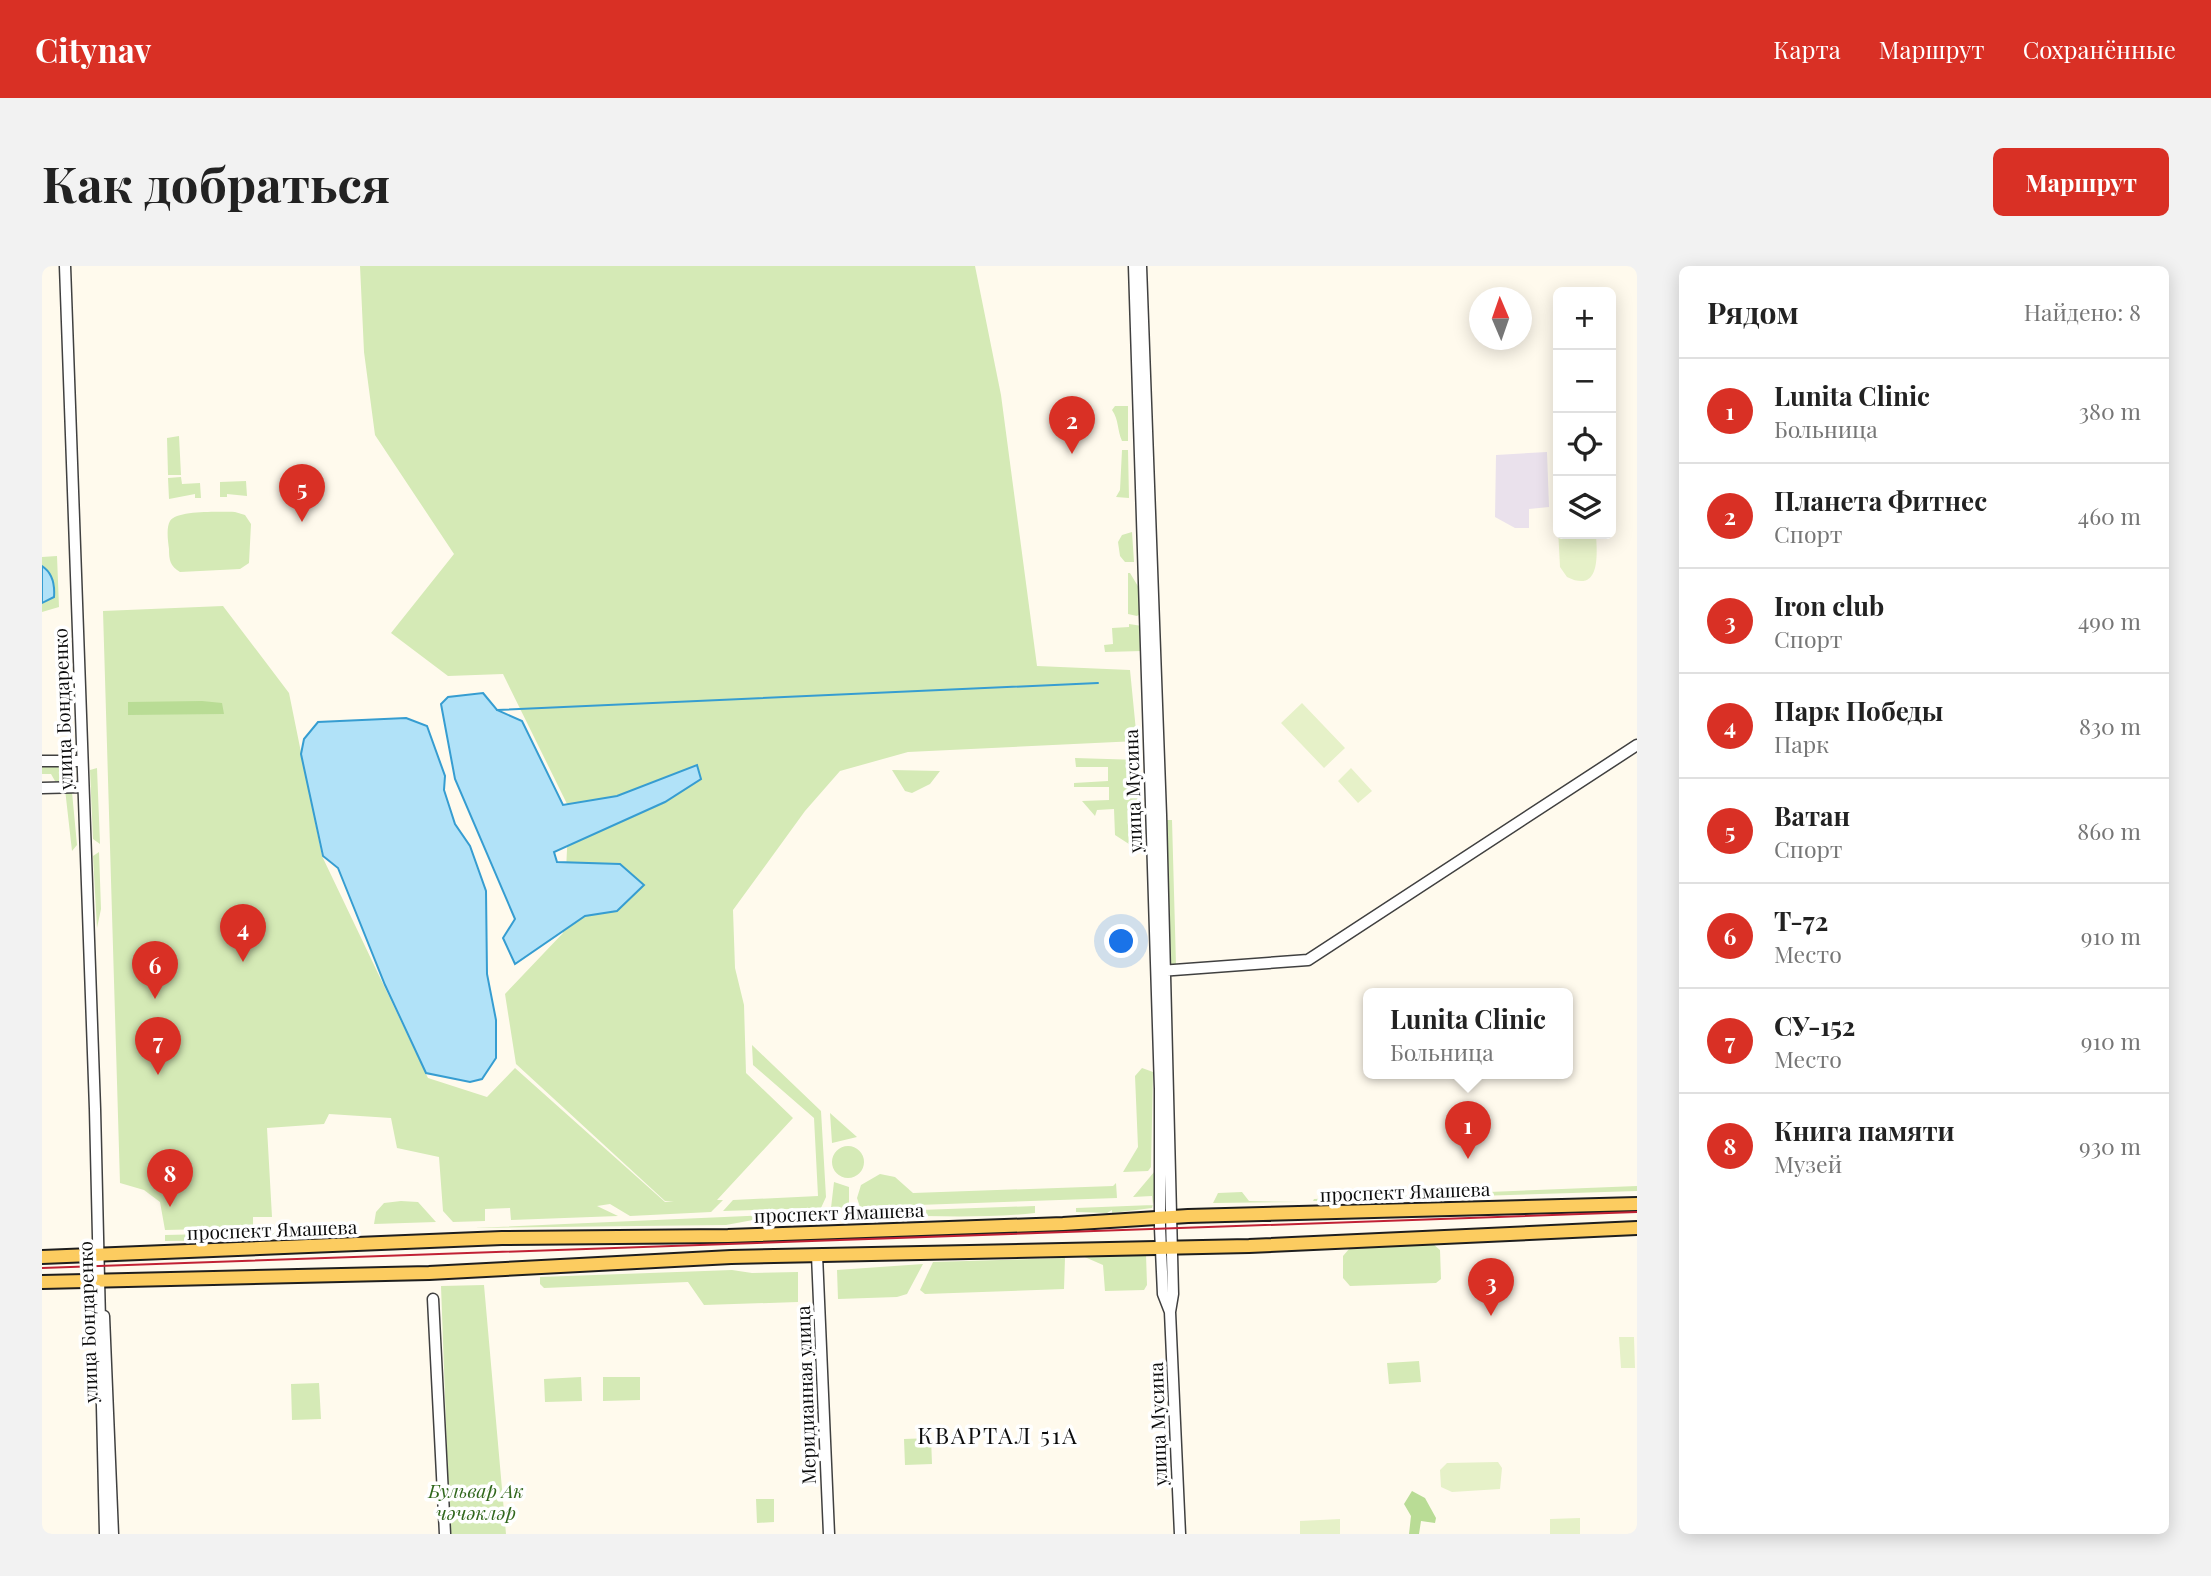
<!DOCTYPE html>
<html lang="ru">
<meta charset="utf-8">
<style>
:root{--surface:#fff;--page:#f2f2f2;--text:#222;--muted:#767676;--line:#e0e0e0;--accent:#d93025}
body{margin:0;font-family:"Playfair Display",serif;background:var(--page);color:var(--text)}
.controls{position:absolute;right:21px;top:21px;display:grid;overflow:hidden;border-radius:10px;box-shadow:0 4px 18px #0003}
.controls button{width:63px;height:63px;display:grid;place-items:center;padding:0;border:0;border-bottom:2px solid var(--line);background:var(--surface);color:var(--text);font:35px sans-serif}
.compass{position:absolute;left:1427px;top:21px;width:63px;height:63px;border-radius:50%;background:var(--surface);box-shadow:0 4px 18px #0003;rotate:358deg}
.you{position:absolute;left:1080px;top:676px;width:24px;height:24px;margin:-18px;border:5px solid #fff;border-radius:50%;background:#1a73e8;box-shadow:0 0 0 10px #1a73e833}
.badge{display:grid;place-items:center;width:46px;height:46px;border-radius:50%;background:var(--accent);color:#fff;font-size:23px;font-weight:700}
.pin{position:absolute;translate:-50% -58px;filter:drop-shadow(0 2px 4px #0008)}
.pin::after{content:'';position:absolute;top:37px;width:24px;height:21px;background:inherit;clip-path:polygon(0 0,100% 0,50% 100%)}
.popup{position:absolute;left:1321px;top:722px;width:210px;height:91px;box-sizing:border-box;display:grid;place-content:center;border-radius:10px;background:var(--surface);filter:drop-shadow(0 2px 5px #0005);font-size:23px;white-space:nowrap;color:var(--muted)}
.popup b{font-size:26px;color:var(--text)}
.popup::after{content:'';position:absolute;left:50%;top:100%;margin-left:-14px;border:14px solid transparent;border-top-color:var(--surface)}
.list{margin:0;padding:0;list-style:none}
h2{display:flex;justify-content:space-between;align-items:center;height:91px;margin:0;padding:0 28px;font-size:30px}
h2 small{font-size:23px;font-weight:400;color:var(--muted)}
.list li{display:grid;grid-template-columns:46px 1fr auto;gap:21px;align-items:center;box-sizing:border-box;height:105px;padding:0 28px;border-top:2px solid var(--line)}
.list b{display:block;font-size:26px;white-space:nowrap}
.list p{margin:0;font-size:23px;white-space:nowrap;color:var(--muted)}
.list em{font-size:23px;font-style:normal;color:var(--muted)}
.icon{flex:none;width:38px;height:38px;fill:none;stroke:currentColor;stroke-width:2;stroke-linecap:round;stroke-linejoin:round}
.map{position:relative;flex:none;width:1595px;height:1268px;overflow:hidden;border-radius:10px}
header{display:flex;align-items:center;gap:42px;box-sizing:border-box;height:98px;padding:0 35px;background:var(--accent);color:#fff}
header strong{font-size:33px}
nav{display:flex;gap:38px;margin-inline-start:auto;font-size:24px}
.intro{display:flex;align-items:center;justify-content:space-between;box-sizing:border-box;height:168px;padding:0 42px}
h1{margin:0;font-size:49px}
.button{padding:18px 32px;border-radius:10px;background:var(--accent);color:#fff;font-size:24px;font-weight:700}
main{display:flex;gap:42px;padding:0 42px}
aside{flex:1;background:var(--surface);border-radius:10px;box-shadow:0 4px 18px #0003}
.map>svg:first-child{display:block}
.industrial{fill:#eae1ec}
.green{fill:#d5eab6}
.forest{fill:#b9dc95}
.pitch{fill:#e6f1c8}
.water{fill:#b1e2f8;stroke:#369dd1;stroke-width:2}
.lines{fill:none;stroke-linecap:round;stroke-linejoin:round}
.stream{stroke:#369dd1;stroke-width:2}
.minor-casing{stroke:#404040;stroke-width:13}
.major-casing{stroke:#1e1e1e;stroke-width:16}
.minor{stroke:#fff;stroke-width:10}
.major{stroke:#fccc60;stroke-width:12}
.tram{stroke:#c12134;stroke-width:2}
.labels{text-anchor:middle;stroke-width:7;stroke-linejoin:round;paint-order:stroke}
.street-label{font-size:19px;fill:#0d0d0d;stroke:#fff}
.park-label{font-size:19px;font-style:italic;fill:#30671c;stroke:#fff}
.quarter-label{font-size:23px;letter-spacing:2px;fill:#0d0d0d;stroke:#fff}
</style>
<header>
<strong>Citynav</strong>
<nav><a>Карта</a><a>Маршрут</a><a>Сохранённые</a></nav>
</header>
<div class="intro"><h1>Как добраться</h1><a class="button">Маршрут</a></div>
<main>
<div class="map">
<svg width="1595" height="1268" viewBox="0 0 1595 1268">
<rect width="100%" height="100%" fill="#fffaed"/>
<path class="industrial" d="M1505,186L1507,241L1487,243V262H1473L1453,251L1454,189Z"/>
<path class="green" d="M318,0H933L959,129L995,400L1088,404L1095,475L866,486L798,505L763,545L691,644L693,702L702,739L704,807L751,852L675,934H681L669,946L588,950L568,938L555,940L576,950L469,954L468,942L443,943V955L411,956L401,945L397,891L355,882L349,852L287,848L282,858L225,862L230,951H211V962L123,964L118,936L102,924L78,917L61,345L181,340L247,427L280,590L386,812L445,831L473,802L623,936H632L623,935L474,798L463,728L521,667L527,542L461,408L406,410L349,367L412,288L333,169L322,86Z
M1073,140H1086V175H1080C1075,164 1077,154 1070,144Z
M137,170L139,209H126L125,172Z
M1080,184H1086L1087,232L1074,231L1078,224Z
M139,211L140,218L158,217L159,232H153V228L127,233L126,212Z
M204,215L205,230L185,228V231H178V216Z
M193,246L203,249L209,258L207,297L198,303L138,306C128,300 127,294 127,283C126,275 124,262 128,255C135,244 179,246 193,246Z
M1090,266L1092,296H1083L1078,290L1076,276L1080,269Z
M15,290L17,341L0,346V291Z
M1086,307H1088L1100,327L1098,348L1095,350L1086,348Z
M1087,358L1100,360V385L1063,386L1062,379L1071,378L1070,362L1087,361Z
M1033,492L1098,494V579L1090,580L1073,569L1072,543L1055,544L1053,550L1040,535L1067,534V521H1032V517L1066,515V501H1034Z
M0,496L30,499L27,515H13L9,508H0Z
M55,502L58,578L51,573L48,504Z
M850,504L898,505L888,518L870,527L863,525Z
M23,523L30,526L35,579L30,585Z
M1123,554H1130L1134,699H1127Z
M57,586L59,643L55,662L51,590Z
M710,779L779,845L784,931L779,942L681,945L691,934L776,930L772,852L711,799Z
M1100,802L1111,806L1109,901L1106,905L1081,906L1096,881L1093,810Z
M788,847L815,871L790,877Z
M790 896a16 16 0 1 1 32 0a16 16 0 1 1-32 0Z
M1113,905V932L1110,942L1070,947V944L1065,947L1034,946V942L1111,939L1110,930L1091,931Z
M838,908L853,911L871,927L1071,920L1074,917L1075,932L818,941L815,932L819,919Z
M792,916L807,921V941L789,942Z
M1595,920V925L1271,935L1272,933Z
M1200,926L1207,935L1260,936L1171,937L1176,927Z
M359,935L376,936L394,956L332,958L334,946L342,937Z
M993,940V947C938,953 882,949 826,950L822,946Z
M774,947L768,952L711,954L684,959L431,962Z
M296,965L295,969L218,970L219,967Z
M211,967L207,974L123,975V969Z
M1391,978L1398,984L1399,1013L1394,1017L1308,1020L1301,1012V990L1307,983Z
M1104,988L1105,1019L1102,1024L1063,1025L1061,999L1038,989Z
M1023,992L1022,1023L883,1028L878,1024L891,996Z
M881,998L865,1028L855,1031L796,1033L795,1004Z
M690,1004L710,1007L756,1006V1036L662,1039L646,1016L502,1022L498,1018V1011Z
M442,1019L464,1268H408L399,1020Z
M1377,1095L1379,1116L1347,1118L1345,1097Z
M539,1111L540,1135L503,1136L502,1113Z
M561,1111H598V1134L561,1135Z
M277,1117L279,1153L250,1154L249,1118Z
M889,1172L890,1198L863,1199L862,1173Z
M714,1233H732V1256L715,1257Z"/>
<path class="forest" d="M160,435L180,437L182,448L86,449V436Z
M1370,1225L1383,1232L1394,1252L1393,1257L1379,1255L1377,1268H1367L1369,1250L1362,1238Z"/>
<path class="pitch" d="M1516,213V268H1554C1555,288 1559,328 1525,311L1518,301L1514,223Z
M1260,437L1303,482L1282,502L1239,457Z
M1309,502L1330,525L1316,537L1296,515Z
M1577,1071H1592L1593,1102H1579Z
M1456,1196L1460,1202L1458,1223L1410,1226L1399,1221L1398,1204L1405,1197Z
M1538,1252V1268H1508V1253Z
M1298,1253V1268H1258V1255Z"/>
<path class="water" d="M0,300C11,307 13,318 12,331L0,337Z
M441,427L455,444L480,455L521,539L575,530L655,499L659,513L623,536L512,586L515,596L578,598L602,619L575,645L543,650L473,698L461,672L473,653L413,513L399,438L406,431Z
M364,452L385,460L403,510L402,524L413,558L428,580L444,625L445,708L454,754V792L440,813L428,816L384,807L343,719L296,602L281,590L259,488L262,473L276,456Z"/>
<g class="lines">
<path class="stream" d="M455,444L1056,417"/>
<g class="minor-casing">
<path id="minor" d="M23,0L53,843L63,1268
M1092,0L1118,823V962L1121,1028L1128,1046
M1099,0L1119,549L1131,1028L1128,1046L1138,1268
M0,495H40
M0,522L41,521
M1118,705L1266,694L1595,479
M775,989L787,1268
M391,1033L403,1268
M62,1050L71,1268"/>
</g>
<g class="major-casing">
<path id="major" d="M0,991L460,972L686,970L1021,958L1146,950L1595,938
M0,1016L387,1007L689,991L1207,980L1595,962"/>
</g>
<use href="#minor" class="minor"/>
<use href="#major" class="major"/>
<path class="tram" d="M0,1002L1595,946"/>
</g>
<g class="labels">
<g class="street-label">
<text transform="translate(21 443) rotate(-92)" y="7">улица Бондаренко</text>
<text transform="translate(1091 525) rotate(-92)" y="7">улица Мусина</text>
<text transform="translate(1363 926) rotate(-2)" y="7">проспект Ямашева</text>
<text transform="translate(797 947) rotate(-2)" y="7">проспект Ямашева</text>
<text transform="translate(230 964) rotate(-2)" y="7">проспект Ямашева</text>
<text transform="translate(46 1056) rotate(-92)" y="7">улица Бондаренко</text>
<text transform="translate(764 1129) rotate(-92)" y="7">Меридианная улица</text>
<text transform="translate(1116 1158) rotate(-92)" y="7">улица Мусина</text>
</g>
<g class="park-label">
<text x="434" y="1232">Бульвар Ак<tspan x="434" dy="22">чәчәкләр</tspan></text>
</g>
<g class="quarter-label">
<text x="956" y="1178">КВАРТАЛ 51А</text>
</g>
</g>
</svg>
<div class="controls">
<button>+</button>
<button>−</button>
<button><svg class="icon" aria-label="locate" viewBox="0 0 24 24"><circle cx="12" cy="12" r="6"/><path d="M12 2v4M12 18v4M2 12h4M18 12h4"/></svg></button>
<button><svg class="icon" aria-label="layers" viewBox="0 0 24 24"><path d="M12 4l9 5-9 5-9-5zM3 14l9 5 9-5"/></svg></button>
</div>
<svg class="compass" viewBox="-18 -18 36 36"><path d="M0-13l5 13h-10z" fill="#e53935"/><path d="M0 13l5-13h-10z" fill="#767676"/></svg>
<div class="you"></div>
<div class="pin badge" style="left:1426px;top:893px">1</div>
<div class="popup"><b>Lunita Clinic</b>Больница</div>
<div class="pin badge" style="left:1030px;top:188px">2</div>
<div class="pin badge" style="left:1449px;top:1050px">3</div>
<div class="pin badge" style="left:201px;top:696px">4</div>
<div class="pin badge" style="left:260px;top:256px">5</div>
<div class="pin badge" style="left:113px;top:733px">6</div>
<div class="pin badge" style="left:116px;top:809px">7</div>
<div class="pin badge" style="left:128px;top:941px">8</div>
</div>
<aside>
<h2>Рядом<small>Найдено: 8</small></h2>
<ul class="list">
<li><span class="badge">1</span><div><b>Lunita Clinic</b><p>Больница</p></div><em>380 m</em></li>
<li><span class="badge">2</span><div><b>Планета Фитнес</b><p>Спорт</p></div><em>460 m</em></li>
<li><span class="badge">3</span><div><b>Iron club</b><p>Спорт</p></div><em>490 m</em></li>
<li><span class="badge">4</span><div><b>Парк Победы</b><p>Парк</p></div><em>830 m</em></li>
<li><span class="badge">5</span><div><b>Ватан</b><p>Спорт</p></div><em>860 m</em></li>
<li><span class="badge">6</span><div><b>Т-72</b><p>Место</p></div><em>910 m</em></li>
<li><span class="badge">7</span><div><b>СУ-152</b><p>Место</p></div><em>910 m</em></li>
<li><span class="badge">8</span><div><b>Книга памяти</b><p>Музей</p></div><em>930 m</em></li>
</ul>
</aside>
</main>
